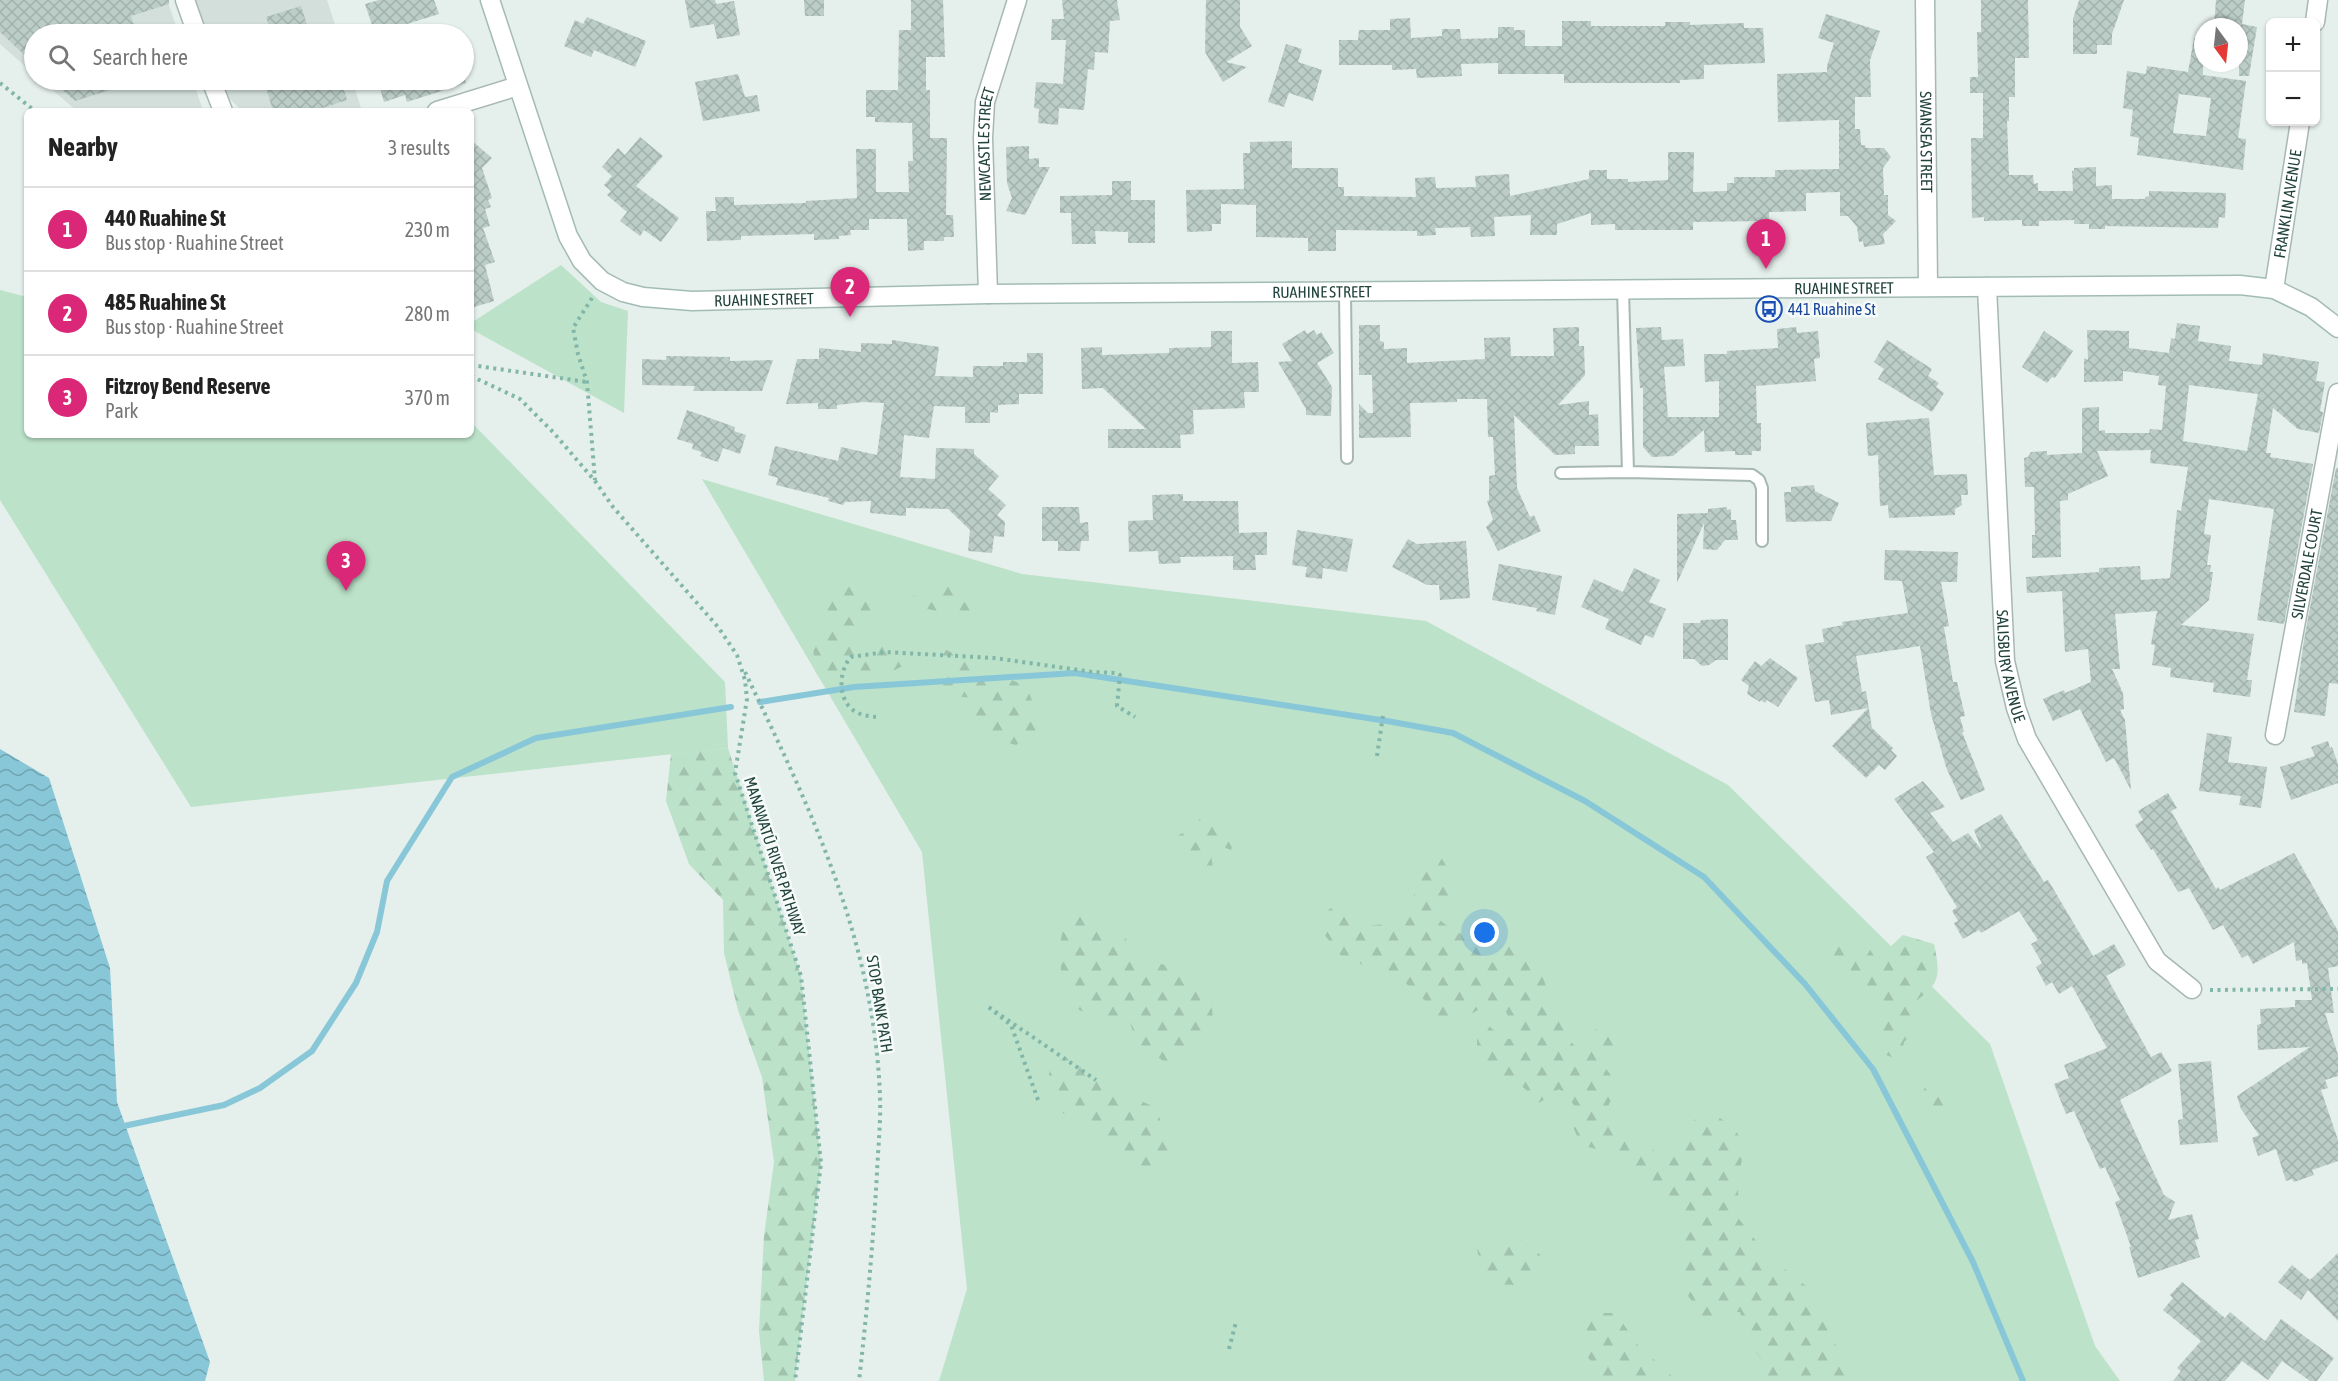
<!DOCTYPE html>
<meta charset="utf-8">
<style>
:root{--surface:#fff;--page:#f2f2f2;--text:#222;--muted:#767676;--line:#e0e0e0;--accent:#db2777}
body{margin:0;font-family:"Asap Condensed",sans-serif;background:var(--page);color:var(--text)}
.controls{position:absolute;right:18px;top:18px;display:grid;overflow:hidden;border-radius:9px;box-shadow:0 2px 4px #0004}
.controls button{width:54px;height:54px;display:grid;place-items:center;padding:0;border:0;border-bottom:2px solid var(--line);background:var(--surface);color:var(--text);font:30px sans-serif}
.compass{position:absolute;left:2194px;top:18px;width:54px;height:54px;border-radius:50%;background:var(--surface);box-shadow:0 2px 4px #0004;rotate:165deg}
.you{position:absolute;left:1485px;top:933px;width:21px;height:21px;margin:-15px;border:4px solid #fff;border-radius:50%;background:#1a73e8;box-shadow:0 0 0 9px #1a73e833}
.badge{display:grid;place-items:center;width:39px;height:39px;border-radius:50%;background:var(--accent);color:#fff;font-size:20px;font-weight:700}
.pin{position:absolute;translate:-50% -50px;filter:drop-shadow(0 2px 3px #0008)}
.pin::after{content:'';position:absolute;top:32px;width:21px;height:18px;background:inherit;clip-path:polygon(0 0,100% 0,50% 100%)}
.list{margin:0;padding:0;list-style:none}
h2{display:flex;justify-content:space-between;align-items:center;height:78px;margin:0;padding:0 24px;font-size:26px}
h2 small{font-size:20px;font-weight:400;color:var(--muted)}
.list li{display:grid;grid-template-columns:39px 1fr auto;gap:18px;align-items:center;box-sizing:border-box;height:84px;padding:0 24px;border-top:2px solid var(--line)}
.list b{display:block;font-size:22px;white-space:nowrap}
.list p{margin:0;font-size:20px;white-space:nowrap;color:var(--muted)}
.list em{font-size:20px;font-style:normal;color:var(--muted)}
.icon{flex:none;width:33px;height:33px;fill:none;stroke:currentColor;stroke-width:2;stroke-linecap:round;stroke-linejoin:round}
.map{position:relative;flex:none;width:2338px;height:1381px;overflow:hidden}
.search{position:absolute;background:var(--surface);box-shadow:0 2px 4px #0004;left:24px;top:24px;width:450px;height:66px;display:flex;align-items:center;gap:15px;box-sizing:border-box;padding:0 21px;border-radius:33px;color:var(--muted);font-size:22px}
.panel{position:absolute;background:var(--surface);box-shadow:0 2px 4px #0004;left:24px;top:108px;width:450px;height:330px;border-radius:9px}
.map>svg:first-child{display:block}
.built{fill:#d3dfda}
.green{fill:#bce2c9}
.forest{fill:url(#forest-firs)}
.water{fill:url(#water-waves)}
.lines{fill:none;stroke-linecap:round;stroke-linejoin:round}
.stream{stroke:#88c7d8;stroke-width:6}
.building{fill:url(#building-cross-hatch);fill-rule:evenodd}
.lane-casing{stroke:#a7b8b3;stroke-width:14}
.street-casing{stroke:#a7b8b3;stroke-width:21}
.secondary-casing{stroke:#a2bcb4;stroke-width:21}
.path{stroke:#82b6a9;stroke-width:4;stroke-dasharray:3 4.5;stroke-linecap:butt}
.lane{stroke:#fff;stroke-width:10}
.street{stroke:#fff;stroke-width:18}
.secondary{stroke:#fff;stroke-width:18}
.labels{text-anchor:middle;stroke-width:5;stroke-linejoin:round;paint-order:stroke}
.street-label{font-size:16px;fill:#22433c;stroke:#f6fbf9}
.transit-label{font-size:16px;fill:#164399;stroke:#f6fbf9;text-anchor:start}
</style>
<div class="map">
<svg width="2338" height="1381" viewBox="0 0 2338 1381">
<defs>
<pattern id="forest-firs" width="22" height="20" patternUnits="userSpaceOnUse" patternTransform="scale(1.5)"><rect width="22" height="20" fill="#bce2c9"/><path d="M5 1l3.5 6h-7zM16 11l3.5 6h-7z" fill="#a1c3ae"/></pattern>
<pattern id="water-waves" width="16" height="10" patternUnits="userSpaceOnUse" patternTransform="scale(1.5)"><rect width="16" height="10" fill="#88c7d8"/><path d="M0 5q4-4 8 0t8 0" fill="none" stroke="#6fa3b0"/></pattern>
<pattern id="building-cross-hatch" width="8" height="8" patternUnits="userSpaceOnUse" patternTransform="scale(1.5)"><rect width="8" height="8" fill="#bccdc7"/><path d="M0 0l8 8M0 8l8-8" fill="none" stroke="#a1b1ac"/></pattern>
</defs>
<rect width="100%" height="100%" fill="#e5efeb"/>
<path class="built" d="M0,0H167L179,34H34V74L0,44Z
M196,0H327L338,34H206Z
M41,80H193L203,111H77Z
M220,80H352L362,111H242L224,93Z"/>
<path class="green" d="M561,265L601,302L628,311L624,413L471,329V323Z
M0,290L27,297V435H471V422L725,682L728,748L191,807L0,500Z
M702,479L1022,574L1426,621L1728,785L1990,1044L2095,1346L2120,1381H939L967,1289L922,852Z"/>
<path class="forest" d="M949,579L967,588L979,598L975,613C948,619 937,608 912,607L908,601L913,595L924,599L934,583Z
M836,583H855L875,616L857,634L854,642L860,648L872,642C886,646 905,647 913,661C883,675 880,683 844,674L824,685L815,671L812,634L828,621L827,593Z
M942,648L1021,684L1029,693L1043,727L1016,745C998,740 983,737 968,725L977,698L946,696L936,672Z
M728,748L801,976L821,1163L795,1381H764L759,1331L764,1236L774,1162L762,1077L738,1010L724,953L723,900L689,864L666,801L671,754Z
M1204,808L1210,817L1215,813L1234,839L1231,850L1221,846L1211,855L1215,881L1206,880L1202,866H1194L1195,860L1187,852L1177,850L1171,839C1190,829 1197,830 1204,808Z
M1437,851L1452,875V895L1436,917C1465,942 1487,941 1522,948L1541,973L1553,1004L1570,1017L1566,1037L1579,1050L1596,1029L1609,1028L1615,1052L1602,1063L1619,1087L1609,1104L1606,1115L1627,1128L1669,1163L1694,1120L1710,1111L1734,1128L1744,1144L1738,1187L1739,1219L1766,1254L1811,1290L1825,1313L1845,1373L1852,1381H1764L1766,1367C1754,1349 1745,1333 1740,1312L1715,1313L1708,1324L1679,1283V1264L1684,1239L1679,1215L1659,1200L1618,1155L1581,1145L1570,1120L1574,1105L1559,1089L1539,1103L1516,1080L1494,1078L1477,1060V1036L1488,1025L1504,1040L1518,1037L1506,1012L1481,1008L1434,1037L1426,1014L1427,1002L1412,990L1396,972L1375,970L1340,955L1321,930L1325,912L1336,905C1359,927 1374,930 1403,918L1429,863Z
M1081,913L1100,920L1126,938L1127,955C1159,964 1206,969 1212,1009C1214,1019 1209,1032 1207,1042L1167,1063C1139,1045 1136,1047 1128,1014L1103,1020L1077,1009L1075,986L1061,970L1059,950L1064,922Z
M1903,935L1934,944C1941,977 1940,984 1912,1004L1914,1032L1904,1042L1901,1061L1884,1054L1877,1032L1886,1017L1868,996L1845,978L1829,953L1834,940L1866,943L1879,964L1891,946Z
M1068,1058L1086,1064L1107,1084L1124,1094L1155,1107L1162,1124L1178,1140L1173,1169L1147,1173L1131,1167L1107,1153L1098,1125L1057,1111L1046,1092L1051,1063Z
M1928,1082L1944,1083L1950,1097L1944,1115H1930L1919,1099Z
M1512,1238L1529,1243L1543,1258L1536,1286L1494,1284L1482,1271L1477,1249Z
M1593,1313H1616L1637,1344L1672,1376V1381H1597L1599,1369L1588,1358L1581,1340Z"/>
<path class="water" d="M0,749L49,778L110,968L117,1102L210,1362L205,1381H0Z"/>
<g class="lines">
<path class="stream" d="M760,702L854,687L1075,673L1387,721L1453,733L1585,801L1704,877L1805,984L1873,1069L1973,1262L2023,1381
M119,1127L224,1105L260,1088L312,1051L356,983L377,932L387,881L452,777L536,738L731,707"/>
</g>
<path class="building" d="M0,0H169V4L131,16L137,34H34V64L0,32Z
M379,0H434L439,14L375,34L365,4Z
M685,0H715L716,4L734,1L740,35L717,39L714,24L690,28Z
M804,0H824V16H805Z
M911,0H943L945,57H926V90H930V138H947L946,215H953L954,237H944V241H924V250L908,251L907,219H869V230H850L851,235L839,236V239L814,240V234L741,236V240L707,241L706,211H716L715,197H734V205L806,203V201L857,198L856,149H876V192H909L908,161H913L912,123L875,122V117H866V90H898L899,30H911Z
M1062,0H1117L1120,20L1110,21L1108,53L1095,52L1094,70L1088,69L1084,110L1059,108L1058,125L1038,123L1039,109L1034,108L1036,82L1063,84L1066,40H1051L1052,19H1064Z
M1206,0H1240V27L1252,46L1226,62L1247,67L1223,82L1205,52Z
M1981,0H2028L2029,58H2015V97H2009V121H2007L2009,175H2033L2034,184L2038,183V191H2073L2072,171H2074V168L2096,167V186L2112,185V199H2145V197L2149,196V191L2226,193L2225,218L2219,217L2218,228L2105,226V229H2089V224H2074V220L2039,221V226H2022V220L1984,221V217L1972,218L1971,138H1983V93H1970V77H1978L1977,32H1981Z
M2079,0H2124L2112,34V45H2097V54H2073V19Z
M2216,0H2245L2242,24L2257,27L2249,76H2239V27H2214Z
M301,6L310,34H272L266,17Z
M1826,14L1880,31L1870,60L1871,97H1855V129H1860L1861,145H1865L1866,148H1884L1891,157L1883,168L1884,195H1888V215L1896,221L1883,234L1885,244L1864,247L1863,241L1859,242L1857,227L1848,216H1840V192L1806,193V211L1769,212V221L1693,222V230H1615V224L1591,225V213L1557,224V235H1530L1531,215L1494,217L1495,236L1471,237L1470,227L1435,228L1436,235L1417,236V231L1336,230V251H1308V238L1256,237V205L1221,204V224H1212V231L1187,232L1186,190L1244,189L1243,153H1250V142L1292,141V168H1338V187H1344V196L1416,197L1415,178L1435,177L1436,188L1476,187L1475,176L1509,174L1510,196L1589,179V170H1607V179H1628V182L1668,180V152H1694L1693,192L1727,191V183H1734V177H1775V170L1839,169V120L1778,122L1777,74L1827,72V66L1834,43L1818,38Z
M587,17L646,41L635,67L594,50L591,57L564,46L575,20L583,24Z
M1410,18L1411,38L1442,36V29H1460L1461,39L1498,38V27H1514V30H1525V46H1562V21H1591V26H1665V22H1690V25L1744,23V28H1763L1765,63L1704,65V79L1680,80V83H1564V74H1498V63L1461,64L1462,76L1417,78L1416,69L1392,70V65H1339V40H1358L1359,30H1390V19Z
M2194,38L2203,39V75L2246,81L2238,138L2246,139L2243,170L2137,155L2139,138L2130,136L2133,110L2123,108L2127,71L2146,74L2147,66L2188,72ZM2179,94L2211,98L2206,136L2173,133Z
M1286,44L1302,49L1298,62L1322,70L1313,101L1289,93L1284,107L1268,102Z
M738,74L745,97L757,95L760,111L703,121L695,82Z
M51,80H131L132,83L75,101Z
M279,80H341L347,100L313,111H273L265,84Z
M396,80H465L466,83L407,102L405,95L384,102L379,85Z
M640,137L663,156L636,186L679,218L661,242L644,230L640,236L620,221L627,212L607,195L611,191L604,185L612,176L602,167L618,148L625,155Z
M471,140L492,158L482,168L492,198L488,200L491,207L485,209L490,226L483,228L495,262L485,265L494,301L471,308Z
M1029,146V159L1039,158V167H1050L1025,215L1006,211L1012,198L1007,183L1006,147Z
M1112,181H1131V200H1155V243H1128V232L1095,231L1096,244H1072L1071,213H1060V196L1112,195Z
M2177,323L2200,326L2198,341L2231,346L2229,361L2262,365L2263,353L2319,362L2316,381L2325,382L2320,411L2323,412L2319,433L2298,429L2273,408L2266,453H2271L2270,457L2313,464L2284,624L2257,620L2274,509L2209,499L2204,534L2211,535L2207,565H2211L2210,572H2213L2209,600L2181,625L2254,634L2247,680H2252L2250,697L2213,692L2214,683L2170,677L2171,668L2152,665L2155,645L2151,644L2157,611L2115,614L2120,669H2112L2123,693L2124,709L2120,710L2125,720L2131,790L2114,758L2106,762L2080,709L2053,721L2043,699L2064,690L2065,693L2091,682L2088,649L2065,652L2062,591L2027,593L2026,577L2099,572V568L2140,566L2141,580L2170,578L2177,510L2181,511L2188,467L2150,463L2151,450L2097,451L2108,476L2068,494V500L2060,501L2061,557L2032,558V535H2035L2034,487H2025L2024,458L2028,457L2031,452L2047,451V455L2082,453V408L2099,407V431L2105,430V433H2149L2150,429L2162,430L2166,386L2158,385L2159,376L2123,371V381L2084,382V358L2088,360L2087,330L2129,331V348L2169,353L2171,338L2175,339ZM2189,385L2258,394L2247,451L2183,441Z
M1359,325H1380V341L1384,342V349L1407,348V363L1485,359L1484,338L1510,337L1511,356H1554L1553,328L1579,327V346H1584L1585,375L1558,405L1589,401V415L1598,414L1599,446H1575V454L1555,455L1514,415L1517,488L1530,517L1534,515L1541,531L1498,551L1486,527L1493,520L1487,501L1489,500V476L1495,475L1493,437H1488L1487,399H1457V402L1410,403L1411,437L1359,438V404L1368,413H1373L1372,375H1359Z
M1661,327L1662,340L1683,339L1685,366L1664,367L1668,417H1719V381L1705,382L1704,354H1727V351L1778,348L1777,329L1796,327L1797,333L1818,331L1820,358L1814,359L1816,381L1756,386L1757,423H1761V451H1752V455H1735V451L1705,452L1704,430L1673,456L1652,457L1643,447V388H1640L1636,328Z
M1305,330L1307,334L1314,330L1317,335L1321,332L1334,353L1317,363L1332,387L1331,416L1306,415V409L1278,362L1292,361L1282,344Z
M1211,331H1232V363L1258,362L1259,392H1244L1245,408L1193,410L1194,434L1180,435L1181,448H1108V429H1146L1103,388L1082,389L1081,348L1102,347V355L1169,353V348L1211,347Z
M2044,331L2073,351L2055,378L2052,377L2047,383L2022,367Z
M892,340L939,347L935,376L973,377V366H1003V362H1027V353H1043V394H1019V404L998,405V413L990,412V423H965V407L934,406L929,438L904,435L900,477L935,479L936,448L974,449V454L999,476L988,489L1006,505L997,515L1005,522L1004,537L994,536L992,553L968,551L970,530L948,509L906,508V516L870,513L871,501L845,502L843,505L828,501L829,498L776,485L778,478L768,475L775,446L838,461L841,447L877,455L884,403L863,402L837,405V409H818V403L786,404L797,359H819V348L861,352V343L892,344Z
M1887,340L1932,369L1928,376L1939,383L1936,387L1944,393L1932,412L1878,379L1884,369L1874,362Z
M666,356L730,357V361L773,360L762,391H693L695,386L642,385V359L666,360Z
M687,410L735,427L734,431L746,435L740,454L723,448L718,462L700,456L702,452L692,449L693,444L677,439Z
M1929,418L1934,475L1967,474L1968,495H1961L1962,505L1955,509V515L1889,518L1888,505L1880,506L1878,455L1868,456L1866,423Z
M2336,468H2338V684L2329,683L2325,716L2294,712L2304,640Z
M1814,485L1815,491L1839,503L1831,521L1786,522L1784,492H1791V487Z
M1183,494V501H1238L1239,533L1267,532V555H1255L1256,570H1233V556L1180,557L1181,563L1159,564L1158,551L1129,552L1128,521L1153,520L1152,495Z
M1042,507H1079L1080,523L1088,522L1089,541H1081L1080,551H1058V541H1042Z
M1727,507V510L1731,509V520H1736L1738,540H1725L1717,550L1703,549L1704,523L1677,583V514L1708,513V509Z
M1297,530L1353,539L1347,572L1323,568L1322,579L1305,577L1307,567L1292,565Z
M1408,539L1417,544L1466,541L1470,598L1440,600L1439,585H1427L1392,567Z
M1885,550L1958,552L1957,582H1941L1949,626L1944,627L1953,682H1957L1965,716L1960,717L1964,732H1962L1985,790L1961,800L1946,767L1931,714L1920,646L1856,656L1862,692L1866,691L1872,728L1893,748L1891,750L1897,756L1885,770L1879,765L1866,778L1832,746L1868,708L1831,715L1829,700L1815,702L1805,645L1824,642L1822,629L1843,625L1842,622L1908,613L1902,581L1884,580Z
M1499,564L1562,576L1555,615L1536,611L1537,608L1492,600Z
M1634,568L1660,580L1649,602L1666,609L1653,638L1645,635L1641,645L1605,629L1609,619L1581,607L1594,579L1623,592Z
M1728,619V660H1716L1709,665L1702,666L1694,659H1683V623H1700L1701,620Z
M1770,658L1798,678L1778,707L1767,700L1765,703L1761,700L1760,702L1747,694L1749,686L1741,680L1755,661L1761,666Z
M2207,733L2232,737L2228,762L2267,767L2261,808L2239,805L2241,796L2199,791Z
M2328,741L2330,748L2332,747L2338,764V783L2291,800L2280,767L2315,756L2311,747Z
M1923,781L1945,807L1930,813L1953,842L1968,833L1982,850L1974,830L2001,814L2044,882L2048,880L2093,956L2114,944L2126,965L2106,976L2151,1057L2161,1052L2172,1071L2120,1100L2164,1195L2175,1202L2168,1220L2192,1214L2199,1239L2195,1240L2200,1257L2138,1278L2129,1247H2131L2115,1202L2120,1200L2105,1167L2100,1169L2074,1111L2066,1114L2054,1084L2069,1078L2064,1065L2107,1048L2072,986L2059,994L2052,982L2046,986L2036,967L2042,963L2031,944L2038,940L2019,911L1981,933L1979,930L1963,939L1954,923L1958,921L1952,911L1957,907L1926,857L1934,852L1894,799Z
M2168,793L2177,808L2171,811L2216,889L2218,887L2220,890L2294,853L2338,931V966L2328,968L2334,1013H2325L2338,1055V1076L2325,1080L2328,1088L2321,1090L2338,1140V1161L2312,1170L2314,1175L2294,1182L2292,1179L2286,1181L2276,1149L2258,1156L2252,1138L2259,1135L2241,1109L2237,1096L2310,1047L2258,1050L2257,1025L2261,1024L2260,1009L2295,1007V1000H2312L2307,963L2302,964V960L2296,961L2294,942L2253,964L2248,955L2242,958L2223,925L2213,930L2189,888L2178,892L2153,849L2151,850L2135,825L2143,820L2138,811Z
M2211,1061L2218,1142L2180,1145L2178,1120L2183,1119L2178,1064Z
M2338,1253V1321L2308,1290L2301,1300L2278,1282L2292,1265L2310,1280Z
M2182,1282L2225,1318L2230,1312L2265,1341L2281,1319L2334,1358L2317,1381H2310L2282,1361L2268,1380L2242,1361L2225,1381H2173L2181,1371L2177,1368L2201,1341L2163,1310L2173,1298L2170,1295Z"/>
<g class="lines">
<g class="lane-casing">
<path id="lane" d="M1623,289L1628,472
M1345,293L1347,458
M1561,473L1628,472L1752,475L1759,480L1762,488V541"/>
</g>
<g class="street-casing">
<g id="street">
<path d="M185,0L197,34"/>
<path id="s1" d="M1925,0L1928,286"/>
<path d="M2315,22L2318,0"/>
<path d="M211,80L223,111"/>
<path d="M437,111L518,86"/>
<path id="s2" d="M1987,287L2005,661L2016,708L2027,739L2157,961L2192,989"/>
<path id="s3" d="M2274,289L2300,122"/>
<path id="s4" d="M988,294L983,138L985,102L1017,0"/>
<path id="s5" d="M2275,735L2338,393"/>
</g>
</g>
<g class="secondary-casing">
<g id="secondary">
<path id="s6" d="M490,0L568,236L582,261L602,281L623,292L643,297L692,301L988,294L2240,285L2274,289L2311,307L2338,328"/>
</g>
</g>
<path class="path" d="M0,83L35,111
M592,298L573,328L578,354L587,382L595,480
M471,365L587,382
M471,376L520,399L553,432L595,481L613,507L718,627L737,655L745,680L747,699L735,773L801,976L821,1163L795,1381
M745,672C811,810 874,940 880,1096C881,1122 878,1148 877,1173C873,1243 867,1312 859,1381
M876,717C868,716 859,715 853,710C837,698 839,670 851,657L885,652L994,658L1093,672L1117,673L1120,675L1117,706L1135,717
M1377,756L1383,715
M2210,990L2338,989
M1038,1100L1011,1025L987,1006L1096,1080
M1229,1349L1236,1322"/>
<use href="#lane" class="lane"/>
<use href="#street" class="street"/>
<use href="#secondary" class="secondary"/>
</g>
<defs>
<g id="bus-ring" transform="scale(1.35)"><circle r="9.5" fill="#f6fbf9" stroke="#1a4fb4" stroke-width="1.5"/><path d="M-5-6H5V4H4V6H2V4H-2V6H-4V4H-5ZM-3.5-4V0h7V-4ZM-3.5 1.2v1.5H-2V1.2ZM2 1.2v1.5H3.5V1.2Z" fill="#1a4fb4"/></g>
</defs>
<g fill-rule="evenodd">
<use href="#bus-ring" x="1769" y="309"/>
</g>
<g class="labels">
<g class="street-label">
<text dy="6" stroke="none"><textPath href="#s1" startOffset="142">SWANSEA STREET</textPath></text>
<text dy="6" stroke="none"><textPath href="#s4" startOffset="150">NEWCASTLE STREET</textPath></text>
<text dy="6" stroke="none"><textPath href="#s3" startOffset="86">FRANKLIN AVENUE</textPath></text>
<text dy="6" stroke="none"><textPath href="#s6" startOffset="1551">RUAHINE STREET</textPath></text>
<text dy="6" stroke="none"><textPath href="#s6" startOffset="1029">RUAHINE STREET</textPath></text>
<text dy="6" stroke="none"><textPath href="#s6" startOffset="471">RUAHINE STREET</textPath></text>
<text dy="6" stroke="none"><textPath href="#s5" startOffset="174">SILVERDALE COURT</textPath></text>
<text dy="6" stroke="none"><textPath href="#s2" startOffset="380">SALISBURY AVENUE</textPath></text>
<text transform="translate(775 856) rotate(72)" y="6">MANAWATŪ RIVER PATHWAY</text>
<text transform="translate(880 1004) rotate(81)" y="6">STOP BANK PATH</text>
</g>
<g class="transit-label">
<text x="1788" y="315">441 Ruahine St</text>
</g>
</g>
</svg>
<div class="controls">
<button>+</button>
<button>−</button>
</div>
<svg class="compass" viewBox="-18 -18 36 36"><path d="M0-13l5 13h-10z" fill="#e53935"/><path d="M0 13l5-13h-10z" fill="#767676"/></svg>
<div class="you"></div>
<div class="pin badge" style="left:1766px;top:269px">1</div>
<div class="pin badge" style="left:850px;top:317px">2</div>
<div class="pin badge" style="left:346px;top:591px">3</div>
<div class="search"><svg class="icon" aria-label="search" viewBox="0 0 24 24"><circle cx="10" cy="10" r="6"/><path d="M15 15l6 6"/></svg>Search here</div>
<section class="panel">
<h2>Nearby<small>3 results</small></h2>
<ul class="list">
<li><span class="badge">1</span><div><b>440 Ruahine St</b><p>Bus stop · Ruahine Street</p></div><em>230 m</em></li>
<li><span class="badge">2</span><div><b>485 Ruahine St</b><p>Bus stop · Ruahine Street</p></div><em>280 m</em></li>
<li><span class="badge">3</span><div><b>Fitzroy Bend Reserve</b><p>Park</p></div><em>370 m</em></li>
</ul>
</section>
</div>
